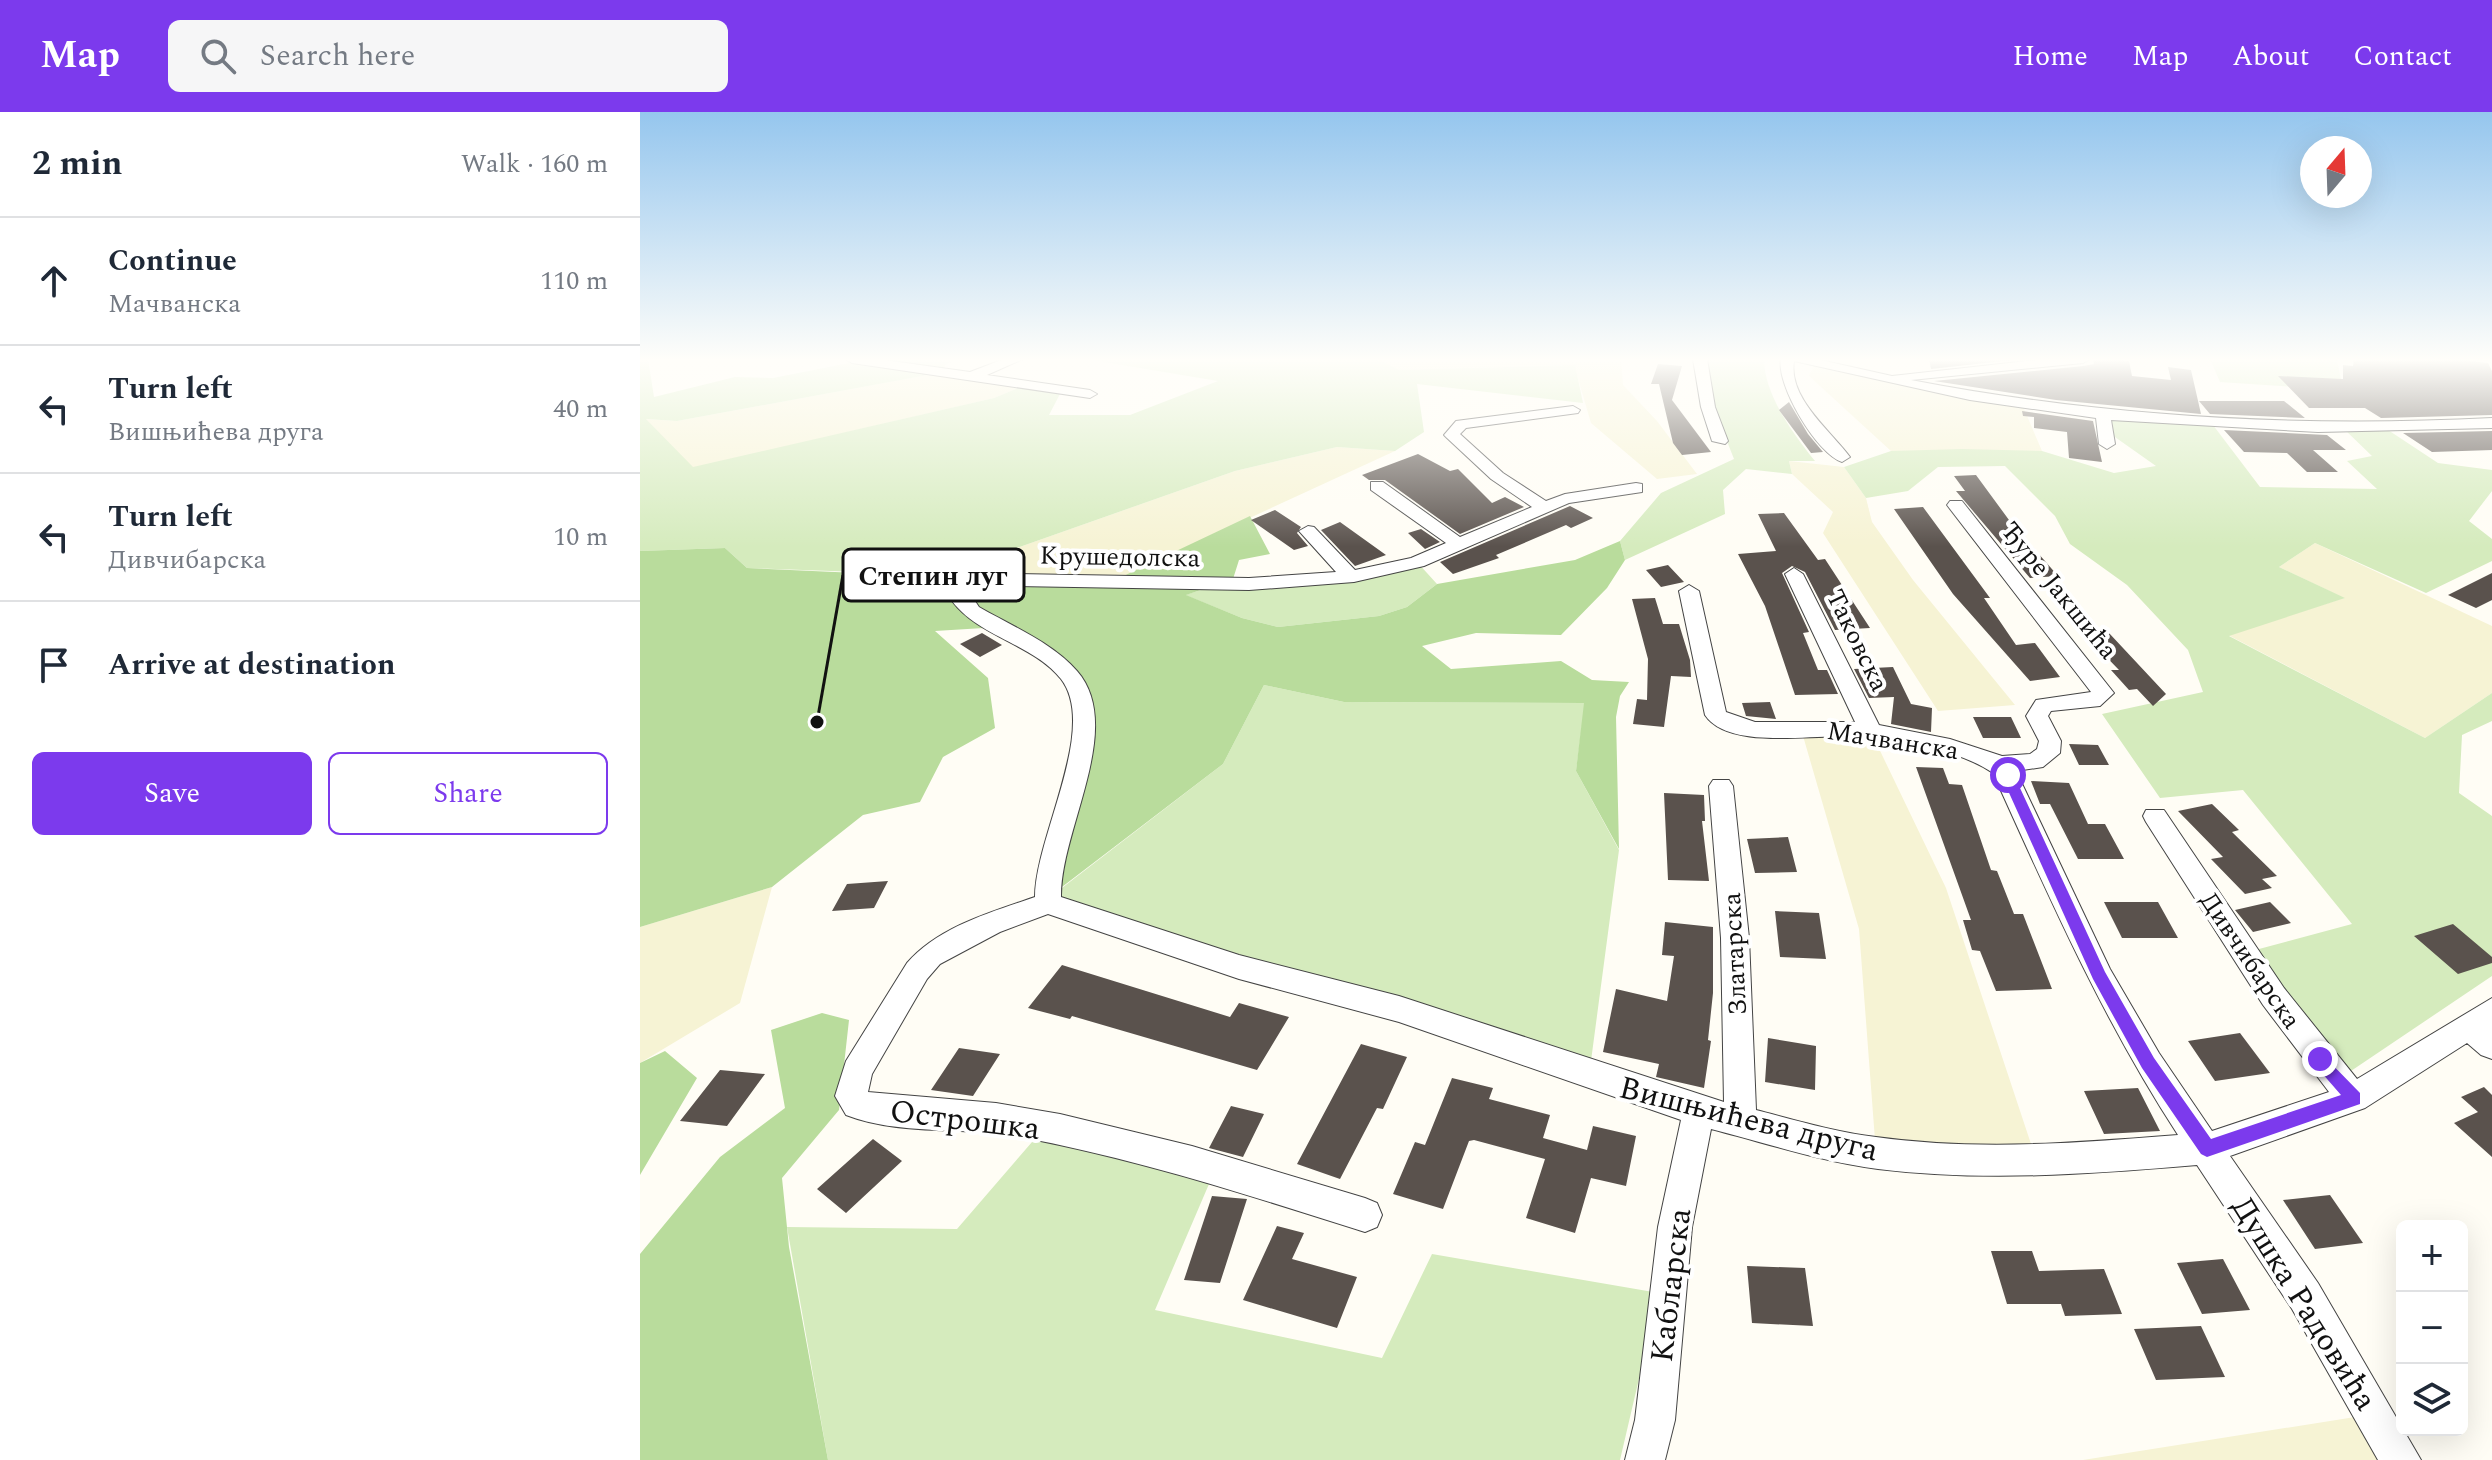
<!DOCTYPE html>
<meta charset="utf-8">
<style>
:root{--surface:#fff;--page:#f6f6f7;--text:#1f2937;--muted:#747a83;--line:#e0e1e3;--accent:#7c3aed}
body{margin:0;font-family:Spectral,serif;background:var(--page);color:var(--text)}
.controls{position:absolute;right:24px;bottom:24px;display:grid;overflow:hidden;border-radius:12px;box-shadow:0 8px 32px #0002}
.controls button{width:72px;height:72px;display:grid;place-items:center;padding:0;border:0;border-bottom:2px solid var(--line);background:var(--surface);color:var(--text);font:40px sans-serif}
.compass{position:absolute;left:1660px;top:24px;width:72px;height:72px;border-radius:50%;background:var(--surface);box-shadow:0 8px 32px #0002;rotate:19deg}
.stop{position:absolute;width:24px;height:24px;margin:-18px;border:6px solid #7c3aed;border-radius:50%;background:#fff}
.stop.end{background:#7c3aed;border-color:#fff;box-shadow:0 2px 8px #0008}
.list{margin:0;padding:0;list-style:none}
h2{display:flex;justify-content:space-between;align-items:center;height:104px;margin:0;padding:0 32px;font-size:34px}
h2 small{font-size:26px;font-weight:400;color:var(--muted)}
.list li{display:grid;grid-template-columns:52px 1fr auto;gap:24px;align-items:center;box-sizing:border-box;height:128px;padding:0 32px;border-top:2px solid var(--line)}
.list b{display:block;font-size:30px;white-space:nowrap}
.list p{margin:0;font-size:26px;white-space:nowrap;color:var(--muted)}
.list em{font-size:26px;font-style:normal;color:var(--muted)}
.actions{display:flex;gap:16px;padding:24px 32px}
.actions a{flex:1;padding:18px 0;border:2px solid var(--accent);border-radius:12px;text-align:center;font-size:28px;color:var(--accent)}
.actions .main{background:var(--accent);color:#fff}
.icon{flex:none;width:44px;height:44px;fill:none;stroke:currentColor;stroke-width:2;stroke-linecap:round;stroke-linejoin:round}
.map{position:relative;flex:none;width:1852px;height:1348px;overflow:hidden}
header{display:flex;align-items:center;gap:48px;box-sizing:border-box;height:112px;padding:0 40px;background:var(--accent);color:#fff}
header strong{font-size:38px}
nav{display:flex;gap:44px;margin-inline-start:auto;font-size:28px}
.search{width:560px;height:72px;background:var(--page);display:flex;align-items:center;gap:20px;box-sizing:border-box;padding:0 28px;border-radius:12px;color:var(--muted);font-size:30px}
main{display:flex}
aside{flex:1;background:var(--surface)}
.map>svg:first-child{display:block}
.farmland{fill:#f6f3d4}
.green{fill:#d5ebbd}
.forest{fill:#b9dc9c}
.building{fill:#5a524d}
.lines{fill:none;stroke-linecap:round;stroke-linejoin:round}
.street-casing{stroke:#444;stroke-width:2}
.street{fill:#fff;fill-rule:evenodd}
.route{fill:#7c3aed}
.labels{text-anchor:middle;stroke-width:8;stroke-linejoin:round;paint-order:stroke}
.street-label{font-size:26px;fill:#111;stroke:#fff}
.near-street-label{font-size:32px;fill:#111;stroke:#fff}
.leader{fill:none;stroke:#111;stroke-width:3}
.callout-dot{fill:#111;stroke:#fff;stroke-width:3}
.callout{fill:#fff;stroke:#111;stroke-width:3}
.callout-label{font-size:28px;text-anchor:middle;font-weight:bold;fill:#111}
</style>
<header>
<strong>Map</strong>
<div class="search"><svg class="icon" aria-label="search" viewBox="0 0 24 24"><circle cx="10" cy="10" r="6"/><path d="M15 15l6 6"/></svg>Search here</div>
<nav><a>Home</a><a>Map</a><a>About</a><a>Contact</a></nav>
</header>
<main>
<aside>
<h2>2 min<small>Walk · 160 m</small></h2>
<ul class="list">
<li><svg class="icon" aria-label="ahead" viewBox="0 0 24 24"><path d="M12 20V5M6 11l6-6 6 6"/></svg><div><b>Continue</b><p>Мачванска</p></div><em>110 m</em></li>
<li><svg class="icon" aria-label="left" viewBox="0 0 24 24"><path d="M17 20v-9H6M10 6l-5 5 5 5"/></svg><div><b>Turn left</b><p>Вишњићева друга</p></div><em>40 m</em></li>
<li><svg class="icon" aria-label="left" viewBox="0 0 24 24"><path d="M17 20v-9H6M10 6l-5 5 5 5"/></svg><div><b>Turn left</b><p>Дивчибарска</p></div><em>10 m</em></li>
<li><svg class="icon" aria-label="arrive" viewBox="0 0 24 24"><path d="M6 21V4h12l-3 4 3 4H6"/></svg><div><b>Arrive at destination</b></div></li>
</ul>
<div class="actions"><a class="main">Save</a><a>Share</a></div>
</aside>
<div class="map">
<svg width="1852" height="1348" viewBox="0 0 1852 1348">
<rect width="100%" height="100%" fill="#fffdf5"/>
<path class="farmland" d="M738,247H981L983,273L1017,309L1057,362L1017,367L951,311L934,253L759,258Z
M1175,251L1381,290L1402,339H1251L1169,264Z
M304,260L385,273L354,286L53,356L5,307L37,309Z
M697,335L755,339L475,468H374L300,463L595,359Z
M1149,349L1204,355L1226,386L1232,410L1273,468L1375,593L1298,599L1183,421L1193,400L1152,362Z
M1675,431L1852,514V581L1785,626L1588,523L1704,486L1639,455Z
M1161,617L1231,620L1306,776L1396,1047L1236,1041L1219,817Z
M132,775L100,891L0,951V815Z
M1734,1302L1761,1348H1443Z"/>
<path class="green" d="M0,247H8L14,285L95,265L133,266L219,249L210,247H316L305,253L304,260L37,309L6,307L53,355L354,286L385,273L421,280L409,303H490L578,269L446,247H738L759,258L935,253L943,291L777,272L784,320L755,339L697,335L595,359L300,463L107,456L85,436L0,439Z
M1061,247H1124C1124,282 1153,322 1175,349H1149L1152,362L1106,357L1083,378L1085,402L985,448L980,429L1021,381L1094,347L1060,261Z
M1570,247H1697L1703,278L1580,270Z
M1463,300L1573,313L1620,375L1737,377L1707,349L1732,344L1703,316H1745L1798,351L1852,358V379L1829,409L1852,427V449L1786,481L1675,431L1639,455L1705,486L1589,524L1785,626L1852,581V609L1822,623L1819,681L1852,704V864L1705,963L1604,841L1712,812L1603,678L1520,686L1462,602L1563,580L1548,538L1487,473L1430,432L1415,404L1365,354L1298,355L1268,379L1226,386L1204,355L1251,339L1322,337L1402,339L1474,361L1516,354L1465,318Z
M777,450L797,472L767,495L739,504L638,515L602,506L545,483L580,472H609Z
M624,573L704,590L945,591L936,659L979,738L949,964L424,799L418,779L583,652Z
M405,1015L575,1058L515,1198L742,1246L792,1142L1019,1181L980,1348H188L147,1115L317,1117Z"/>
<path class="forest" d="M610,404L630,442L599,448L593,467L546,483L602,506L638,515L739,504L767,495L797,472L935,448L980,429L985,448L967,476L921,523L836,521L782,534L811,557L921,549L952,568L989,570L980,584L976,605L979,737L936,659L944,591L704,590L624,573L583,652L418,778L442,637L431,565L360,515L295,519L348,566L355,616L303,645L280,690L223,703L132,775L0,815V439L85,436L107,456L374,468H475Z
M182,901L209,908L199,998L142,1066L149,1135L188,1348H0V1142L80,1045L145,996L131,918Z
M25,939L57,966L0,1063V951Z"/>
<path class="building" d="M1289,247H1381L1291,257Z
M1453,247L1489,249L1492,264L1531,268L1528,255L1551,258L1561,302L1416,288L1294,269L1443,254L1454,252Z
M1714,247H1814L1848,251L1852,259V303L1741,306L1725,296H1669L1638,264L1703,267V253L1713,254Z
M1018,252L1042,254L1032,288L1071,340L1042,343L1033,331L1019,272H1011Z
M1559,289H1644L1665,306L1570,302Z
M1149,290L1168,322L1183,340L1171,341L1139,298Z
M1382,299L1453,309L1462,350L1429,346L1427,320L1394,316V305L1383,304Z
M1584,318L1687,323L1706,338H1673L1698,360H1667L1647,341L1604,340Z
M1852,319V338L1792,340L1763,321Z
M778,342L810,359L818,357L852,391L865,385L884,395L820,422L745,368H729L722,363Z
M1336,363L1369,408L1418,464L1390,466L1316,379H1325L1314,364Z
M930,394L953,406L931,416L926,413L856,443L859,446L813,462L800,450Z
M1283,395L1350,486H1344L1376,533L1395,531L1420,565L1390,569L1313,482L1254,397Z
M635,398L661,415L657,421L668,434L654,438L611,408Z
M1144,401L1178,448L1185,447L1230,516L1195,518L1165,460L1152,454L1142,461L1169,520L1163,521L1178,558H1187L1198,582L1155,583L1125,494L1098,442L1136,439L1118,402Z
M700,410L746,443L715,454L681,418Z
M781,417L800,430L785,437L768,421Z
M1028,453L1044,470L1021,475L1006,458Z
M1852,461V488L1836,496L1808,483Z
M1015,486L1023,512H1039L1050,548L1051,565L1031,564L1024,615L993,612L997,587L1007,588L1008,547L992,487Z
M342,521L362,533L340,545L320,532Z
M1469,521L1526,582L1513,594L1497,577L1489,578L1471,558H1479L1446,524Z
M1253,555L1271,592L1292,596L1291,620L1251,612L1254,585L1229,586L1214,557Z
M1130,590L1136,607L1106,604L1102,591Z
M1333,605H1371L1381,626H1343Z
M1429,632L1458,633L1469,653H1439Z
M1276,655L1303,656L1309,672L1322,673L1351,758L1357,759L1374,802H1383L1412,877L1356,879L1340,839L1332,838L1323,808H1331Z
M1391,669L1429,671L1448,712H1465L1484,747H1438L1410,692H1400Z
M1024,681L1064,683L1065,709H1062L1069,769L1028,768Z
M1572,692L1599,718L1592,720L1637,764L1622,767L1632,776L1605,782L1571,747L1583,745L1538,699Z
M1148,725L1157,760L1115,761L1107,727Z
M248,769L234,796L192,799L207,772Z
M1464,790H1518L1538,826H1482Z
M1630,790L1651,811L1613,820L1595,798Z
M1135,799L1179,801L1186,847L1140,845Z
M1025,810L1073,815V881L1068,928L1071,929L1064,976L1016,965L1019,952L963,940L976,877L1027,889L1034,844L1022,843Z
M1813,812L1852,845V851L1818,862L1774,824Z
M422,853L590,905L599,891L649,905L617,958L432,904L430,907L388,896Z
M1600,921L1630,961L1575,969L1548,929Z
M1128,926L1176,934L1175,978L1125,970Z
M721,932L767,945L743,997L737,996L700,1067L657,1052Z
M319,936L360,942L333,984L291,978Z
M80,958L125,962L87,1014L40,1009Z
M812,966L853,976L849,987L910,1003L903,1026L947,1038L953,1014L996,1024L986,1074L951,1066L935,1121L886,1106L905,1047L834,1028L829,1029L803,1097L753,1082L775,1030L785,1033Z
M1844,975L1852,983V1045L1814,1011L1838,1000L1821,985Z
M1498,976L1520,1019L1464,1022L1444,979Z
M591,994L624,1002L603,1045L569,1036Z
M233,1027L262,1049L206,1101L177,1077Z
M1690,1083L1723,1131L1675,1137L1643,1088Z
M572,1084L607,1087L580,1171L544,1168Z
M637,1114L664,1121L652,1147L717,1165L697,1216L603,1188Z
M1351,1139H1392L1399,1159L1464,1157L1482,1202L1425,1204L1421,1192H1367Z
M1583,1147L1610,1198L1562,1202L1537,1151Z
M1107,1154L1165,1156L1173,1214L1112,1211Z
M1561,1214L1585,1265L1516,1268L1494,1217Z"/>
<g class="lines">
<g class="street-casing">
<path id="street" d="M205,247H237L330,260L364,247H383L347,263L450,278L457,282L450,286L212,251Z
M1053,247H1067L1075,295L1088,329L1085,332L1072,329L1061,295Z
M1141,247H1176L1252,264L1405,247H1450L1443,251L1271,268C1464,305 1655,316 1852,306V316L1678,320L1471,308L1475,332L1467,337L1459,332L1456,306L1330,288L1154,249C1148,286 1190,318 1210,345L1202,350C1177,342 1136,273 1141,247Z
M933,294L940,298L938,301L826,316L820,322L863,361L906,389L925,382L996,371L1002,372V380L929,391L784,454L714,470L609,478L374,474L349,477L333,486L339,495C370,513 413,531 437,559C486,615 420,718 421,785L599,843L759,884L1084,990L1081,826L1069,674L1073,668H1089L1093,674L1109,826L1116,998C1155,1008 1195,1020 1236,1025C1336,1039 1438,1031 1538,1023C1463,908 1409,785 1353,661C1315,635 1257,629 1212,625C1174,621 1089,639 1065,603L1039,479L1049,473L1059,479L1086,600L1115,610H1215L1145,462L1154,456L1163,462L1239,613L1310,627L1362,644L1390,642L1397,637L1399,629L1386,604L1396,588L1451,580L1307,393L1310,389H1322L1474,581L1460,594L1411,599L1408,604L1421,629L1420,641L1403,655L1376,659L1470,857L1519,941L1572,1019L1689,980L1623,893L1506,710L1503,704L1506,698H1524L1644,876L1717,967L1852,886V947L1841,943L1827,931L1725,996L1590,1044L1678,1171L1781,1348H1738L1652,1197L1557,1053C1451,1062 1344,1070 1238,1057C1182,1050 1126,1031 1071,1017L1052,1115L1035,1308L1025,1348H985L995,1308L1018,1115L1041,1008L759,910L599,867L408,802L360,820L300,852L287,867L232,962L228,980L356,991L420,1002L552,1034L725,1086L737,1091L742,1103L737,1115L725,1120C611,1084 498,1047 380,1025C323,1014 260,1024 206,1003L195,984L206,949L267,851C298,815 351,800 395,785C395,725 459,616 421,567C393,532 339,525 312,489C327,467 349,466 374,462L609,466L696,460L659,419L668,414L674,415L715,458L771,446L806,431L731,378V370H743L820,425L892,395L851,367L807,326L804,323L816,309Z"/>
</g>
<use href="#street" class="street"/>
</g>
<linearGradient id="sky" x2="0" y2="1"><stop stop-color="#95c6ee"/><stop offset="0.57" stop-color="#fffefa"/><stop offset="1" stop-color="#fffefa" stop-opacity="0"/></linearGradient>
<rect width="1852" height="435" fill="url(#sky)"/>
<path class="route" d="M1368,659L1374,663L1465,860L1514,946L1571,1027L1701,983L1674,952L1672,947L1680,940L1720,981V992L1567,1045L1561,1042L1502,956L1453,867L1361,663Z"/>
<g class="labels">
<g class="street-label">
<text transform="translate(480 444) rotate(1)" y="9">Крушедолска</text>
<text transform="translate(1420 478) rotate(51)" y="9">Ђуре Јакшића</text>
<text transform="translate(1218 528) rotate(64)" y="9">Таковска</text>
<text transform="translate(1253 628) rotate(9)" y="9">Мачванска</text>
<text transform="translate(1094 842) rotate(-93)" y="9">Златарска</text>
<text transform="translate(1611 848) rotate(56)" y="9">Дивчибарска</text>
</g>
<g class="near-street-label">
<text transform="translate(1109 1006) rotate(14)" y="11">Вишњићева друга</text>
<text transform="translate(325 1007) rotate(7)" y="11">Острошка</text>
<text transform="translate(1030 1173) rotate(-83)" y="11">Кабларска</text>
<text transform="translate(1665 1191) rotate(58)" y="11">Душка Радовића</text>
</g>
</g>
<path class="leader" d="M177 610L203 463"/>
<circle class="callout-dot" cx="177" cy="610" r="8"/>
<rect class="callout" x="203" y="437" width="181" height="52" rx="8"/>
<g class="callout-label">
<text x="293" y="473">Степин луг</text>
</g>
</svg>
<div class="controls">
<button>+</button>
<button>−</button>
<button><svg class="icon" aria-label="layers" viewBox="0 0 24 24"><path d="M12 4l9 5-9 5-9-5zM3 14l9 5 9-5"/></svg></button>
</div>
<svg class="compass" viewBox="-18 -18 36 36"><path d="M0-13l5 13h-10z" fill="#e53935"/><path d="M0 13l5-13h-10z" fill="#747a83"/></svg>
<div class="stop" style="left:1368px;top:663px"></div>
<div class="stop end" style="left:1680px;top:947px"></div>
</div>
</main>
